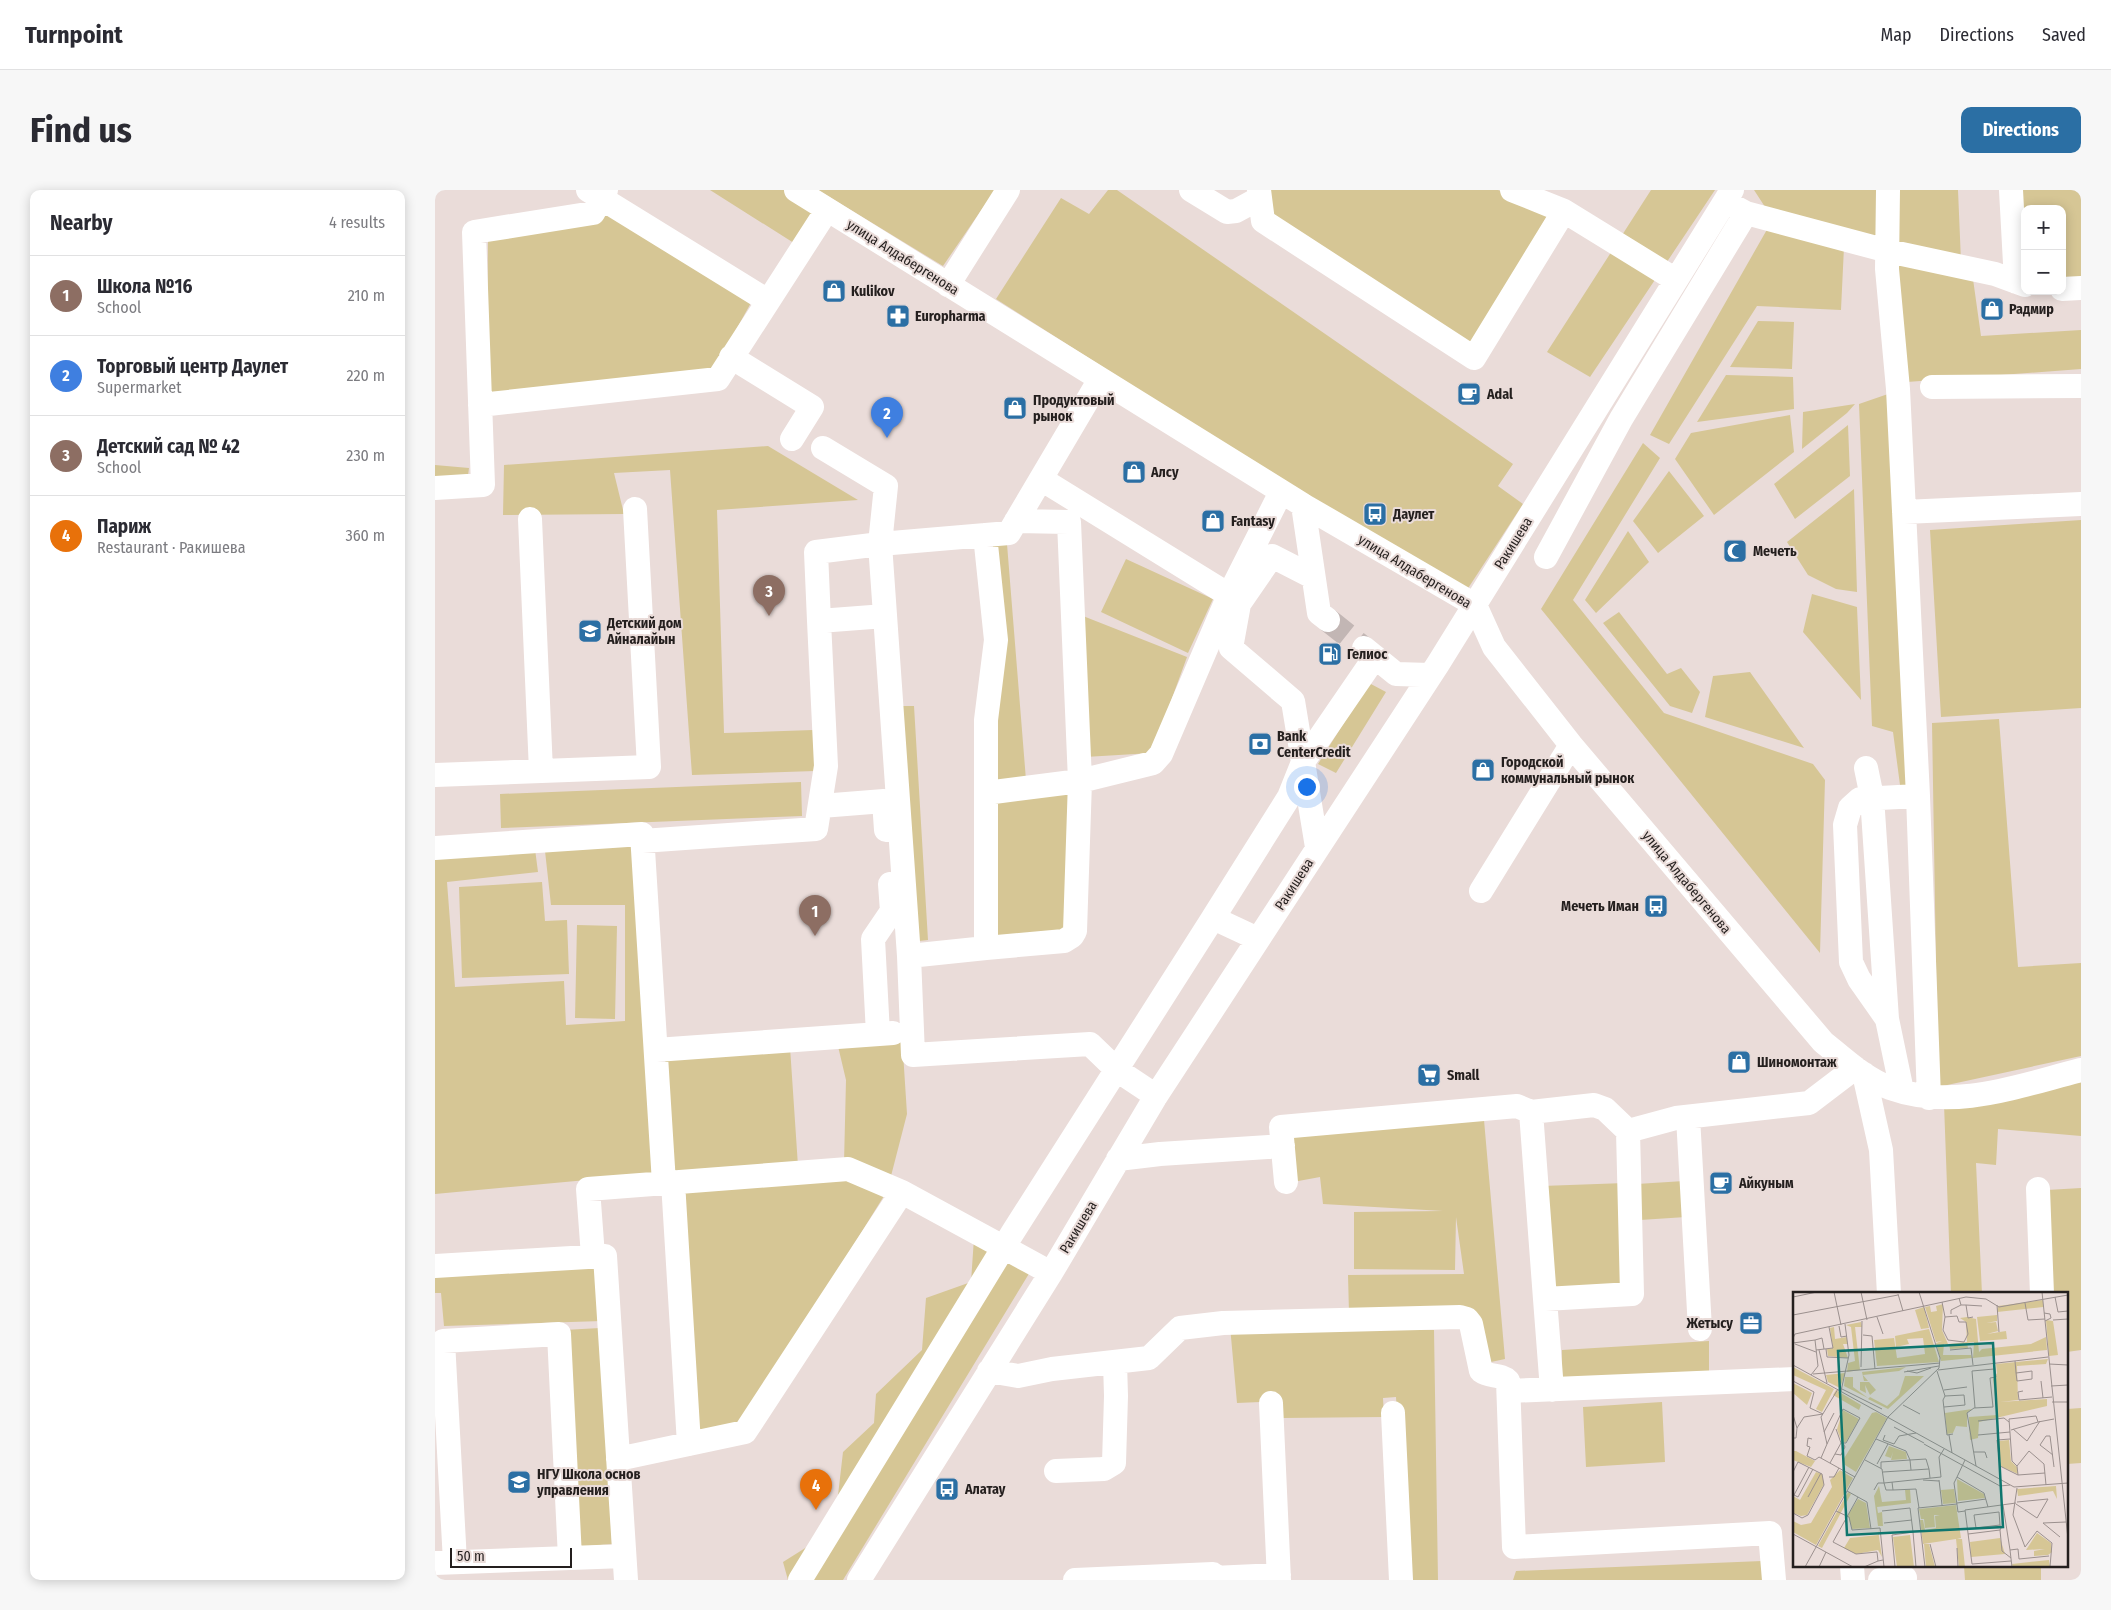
<!DOCTYPE html>
<meta charset="utf-8">
<style>
:root{--surface:#fff;--page:#f7f7f7;--text:#2b2b33;--muted:#7c7c81;--line:#e1e1e2;--accent:#2b6fa4}
body{margin:0;font-family:"Fira Sans Condensed",sans-serif;background:var(--page);color:var(--text)}
.controls{position:absolute;right:15px;top:15px;display:grid;overflow:hidden;border-radius:10px;box-shadow:0 2px 12px #0003}
.controls button{width:45px;height:45px;display:grid;place-items:center;padding:0;border:0;border-bottom:1px solid var(--line);background:var(--surface);color:var(--text);font:25px sans-serif}
.scale{position:absolute;left:15px;bottom:12px;width:122px;box-sizing:border-box;padding-left:5px;border:2px solid #241f1e;border-top:0;font-size:14px;line-height:18px;white-space:nowrap;color:#241f1e;-webkit-text-stroke:4px #eadcd9;paint-order:stroke}
.you{position:absolute;left:871px;top:596px;width:18px;height:18px;margin:-12px;border:4px solid #fff;border-radius:50%;background:#1a73e8;box-shadow:0 0 0 8px #1a73e833}
.badge{display:grid;place-items:center;width:32px;height:32px;border-radius:50%;background:var(--accent);color:#fff;font-size:16px;font-weight:700}
.pin{position:absolute;translate:-50% -41px;filter:drop-shadow(0 1px 2px #0008)}
.pin::after{content:'';position:absolute;top:26px;width:18px;height:15px;background:inherit;clip-path:polygon(0 0,100% 0,50% 100%)}
.list{margin:0;padding:0;list-style:none}
h2{display:flex;justify-content:space-between;align-items:center;height:65px;margin:0;padding:0 20px;font-size:21px}
h2 small{font-size:16px;font-weight:400;color:var(--muted)}
.list li{display:grid;grid-template-columns:32px 1fr auto;gap:15px;align-items:center;box-sizing:border-box;height:80px;padding:0 20px;border-top:1px solid var(--line)}
.list b{display:block;font-size:19px;white-space:nowrap}
.list p{margin:0;font-size:16px;white-space:nowrap;color:var(--muted)}
.list em{font-size:16px;font-style:normal;color:var(--muted)}
.map{position:relative;flex:none;width:1646px;height:1390px;overflow:hidden;border-radius:10px}
header{display:flex;align-items:center;gap:30px;box-sizing:border-box;height:70px;padding:0 25px;background:var(--surface);border-bottom:1px solid var(--line)}
header strong{font-size:24px}
nav{display:flex;gap:28px;margin-inline-start:auto;font-size:18px}
.intro{display:flex;align-items:center;justify-content:space-between;box-sizing:border-box;height:120px;padding:0 30px}
h1{margin:0;font-size:35px}
.button{padding:12px 22px;border-radius:10px;background:var(--accent);color:#fff;font-size:18px;font-weight:700}
main{display:flex;gap:30px;padding:0 30px}
aside{flex:1;background:var(--surface);border-radius:10px;box-shadow:0 2px 12px #0003}
.map>svg:first-child{display:block}
.green{fill:#d6c695}
.lines{fill:none;stroke-linecap:round;stroke-linejoin:round}
.minor-tunnel{stroke:#c2b6b4;stroke-width:24;stroke-dasharray:24 12;stroke-linecap:butt}
.minor{stroke:#fff;stroke-width:24}
.labels{text-anchor:middle;stroke-width:4;stroke-linejoin:round;paint-order:stroke}
.street-label{font-size:14px;fill:#241f1e;stroke:#eadcd9}
.poi-label{font-size:14px;font-weight:bold;fill:#241f1e;stroke:#eadcd9;text-anchor:start}
.inset-road{fill:none;stroke:#9b908e;stroke-width:1}
.view{fill:#0f766e;fill-opacity:0.15;stroke:#0f766e;stroke-width:2.5}
.inset-edge{fill:none;stroke:#241f1e;stroke-width:2.5}
</style>
<header>
<strong>Turnpoint</strong>
<nav><a>Map</a><a>Directions</a><a>Saved</a></nav>
</header>
<div class="intro"><h1>Find us</h1><a class="button">Directions</a></div>
<main>
<aside>
<h2>Nearby<small>4 results</small></h2>
<ul class="list">
<li><span class="badge" style="background:#8d6e63">1</span><div><b>Школа №16</b><p>School</p></div><em>210 m</em></li>
<li><span class="badge" style="background:#3f7fe0">2</span><div><b>Торговый центр Даулет</b><p>Supermarket</p></div><em>220 m</em></li>
<li><span class="badge" style="background:#8d6e63">3</span><div><b>Детский сад № 42</b><p>School</p></div><em>230 m</em></li>
<li><span class="badge" style="background:#e8710a">4</span><div><b>Париж</b><p>Restaurant · Ракишева</p></div><em>360 m</em></li>
</ul>
</aside>
<div class="map">
<svg width="1646" height="1390" viewBox="0 0 1646 1390">
<rect width="100%" height="100%" fill="#eadcd9"/>
<path class="green" d="M275,0H349L389,25L362,55Z
M383,0H560L508,76Z
M673,0H682L1078,274L1063,296L1088,314L1028,406L561,109L626,8L654,24Z
M829,0H1063L1115,21L1035,159L835,31Z
M1216,0H1280L1155,187L1112,162Z
M1319,0H1447L1448,53L1332,20Z
M1459,0H1523L1526,71L1461,53Z
M1586,0H1646V91L1627,94V19H1590V87Z
M175,18L317,111L277,183L52,208L53,49Z
M1334,36L1409,57L1406,120L1322,116L1234,254L1215,245Z
M1457,73L1538,89L1546,146L1646,140V179L1472,192Z
M1323,131L1359,132L1357,179L1295,177Z
M1291,185L1358,187L1359,219L1262,232Z
M1453,204L1477,599L1465,595L1458,542L1437,536L1424,214Z
M1420,214L1412,223L1367,259L1368,222Z
M1355,225L1359,262L1279,325L1240,269L1256,243Z
M1413,235L1415,286L1360,329L1339,294Z
M1208,253L1225,268L1138,410L1229,523L1378,574L1390,590L1385,763L1106,419Z
M333,256L423,310L282,320L289,543L378,540L380,581L257,585L235,280L179,283L189,324L68,325L69,275Z
M0,275L34,278L32,293H0Z
M1234,281L1269,326L1223,363L1198,331Z
M1419,299L1422,402L1401,399L1373,385L1352,352Z
M1646,330V518L1506,527L1495,340Z
M1193,341L1214,372L1161,423L1150,410Z
M558,350L572,354L591,590L557,591Z
M691,369L778,409L753,463L666,422Z
M1377,404L1422,417L1426,510L1368,442Z
M1184,422L1232,484L1246,478L1265,502L1257,523L1235,516L1168,433Z
M648,426L752,467L717,563L650,567Z
M1315,482L1369,558L1270,527L1278,486Z
M934,493L951,502L901,583L883,574Z
M460,516H479L493,750L475,752Z
M1564,529L1583,777L1646,773V866L1503,897L1497,533Z
M366,592L367,626L66,638L65,604Z
M647,599L650,738L558,753L560,610Z
M201,656L217,984L0,1004V667L100,659L103,682L12,692L20,797L129,791L131,835L190,831V715H116L110,661Z
M107,692L110,731L132,730L134,784L27,788L24,697Z
M142,735L182,736L180,829L140,828Z
M467,847L472,924L456,986L409,973L411,890L402,852Z
M355,857L363,976L238,984L230,866Z
M1646,888V946L1563,939L1561,975L1541,973L1547,1104H1516L1509,914Z
M1049,930L1070,1169L1056,1172L1039,1124L914,1123L913,1085L1029,1084L1021,1027L1020,1080L919,1079V1022L1008,1021L888,1014L885,987L858,992V936Z
M409,986L452,1001L306,1237L263,1246L250,1002Z
M1249,991L1251,1027L1205,1030L1202,994Z
M1190,993L1192,1101L1115,1104L1107,996Z
M1646,998V1160L1632,1162V1104H1615L1612,1000Z
M539,1048L595,1082L408,1390H353L348,1372L399,1340L408,1262L439,1233L441,1204L487,1160L491,1108L536,1092Z
M161,1071L167,1131L9,1136L6,1103H0V1082Z
M795,1136L999,1140L1003,1390H972L961,1207L948,1208L949,1227L847,1228L846,1211L802,1213Z
M165,1138L177,1354L142,1357L129,1140Z
M1274,1151V1185L1126,1194L1127,1160Z
M1227,1212L1230,1272L1151,1277L1148,1217Z
M1646,1218V1273L1632,1274V1219Z
M1327,1371L1329,1390H1078L1081,1381Z
M1529,1376H1606V1390H1530Z"/>
<g class="lines">
<path class="minor-tunnel" d="M893,430L927,457"/>
<path class="minor" d="M153,0L333,111
M361,0L868,315L1040,415L1059,457L1136,555L1388,852C1409,869 1430,889 1455,898C1519,921 1583,896 1646,880
M756,0L792,22L801,21L825,8
M824,0L828,31L1039,168L1129,21L1077,0
M1453,0L1452,79L1463,199L1483,606L1494,908
M1576,0L1581,92
M1298,16L1311,23L1453,61L1560,84L1590,95
M1129,21L1241,90
M513,95L573,0
M1627,99L1646,98
M296,167L377,217L357,249
M665,189L574,343L445,354L474,766L478,865L655,854L682,880L721,906
M1497,197L1646,196
M45,215L283,189L392,20
M606,289L794,405
M0,298L48,295L39,42L158,23L171,0
M868,315L884,423L893,430
M1469,322L1646,314
M95,329L106,581
M1111,367L1186,229L1311,23
M878,387L837,366L804,414L796,458L858,511L882,657
M384,431L381,362L445,354L451,296L388,258
M929,458L961,484L995,485
M1431,578L1437,607L1452,829L1467,901
M0,585L214,577L200,319
M551,603L645,591L634,332L581,331
M386,616L449,611L451,640
M207,651L381,639L391,576L384,431L450,426
M0,658L207,644L229,993
M1046,701L1136,555
M823,749L778,728L854,607L868,572L940,467
M551,758L629,751L637,746L640,741L645,591L718,573L726,564L794,405L846,302
M474,766L551,758V530L561,450L550,345
M1452,829L1424,789L1416,772L1410,635L1415,618L1425,609L1483,606
M443,844L438,749L457,721L455,694
M221,860L458,843
M1429,884L1446,960L1454,1104
M1253,927L1265,1139
M1193,941L1241,928L1374,913L1420,878
M683,969L725,964L848,956
M238,992L254,1254
M851,992L846,937L1082,916L1096,922L1159,915L1170,919L1193,941L1197,1104L1110,1109L1096,922
M1603,999L1607,1104
M158,1066L153,999L413,979L467,1002
M0,1076L170,1066L191,1390
M1110,1109L1117,1200
M554,1181L583,1186L617,1179L714,1168L745,1138L788,1133L1025,1127L1032,1129L1036,1134L1046,1181C1054,1187 1066,1184 1073,1191L1079,1357L1335,1343L1339,1390
M1074,1201L1360,1189
M836,1213L844,1390
M958,1223L966,1390
M183,1269L310,1242L467,1002L616,1083
M621,1281L669,1279L679,1273L681,1206L680,1172
M135,1368L189,1366
M0,1373L135,1368L124,1144L8,1151L20,1372
M1417,1376L1418,1390
M778,1388L844,1385
M365,1390L578,1042L778,728
M424,1390L616,1083L721,906L1003,474L1297,0
M640,1390L778,1384V1390
M1445,1390L1470,1388"/>
</g>
<defs>
<g id="shop-square" transform="scale(1.25)"><rect x="-9" y="-9" width="18" height="18" rx="4" fill="#2b6fa4" stroke="#eadcd9"/><path d="M-5-2.5h2.3a2.7 3.5 0 0 1 5.4 0H5L5.5 6h-11ZM-1.5-2.5h3a1.5 2.3 0 0 0-3 0Z" fill="#fff"/></g>
<g id="pharmacy-square" transform="scale(1.25)"><rect x="-9" y="-9" width="18" height="18" rx="4" fill="#2b6fa4" stroke="#eadcd9"/><path d="M-2-6h4v4h4v4h-4v4h-4v-4h-4v-4h4Z" fill="#fff"/></g>
<g id="cafe-square" transform="scale(1.25)"><rect x="-9" y="-9" width="18" height="18" rx="4" fill="#2b6fa4" stroke="#eadcd9"/><path d="M-5.5-4.5H6V0H3Q3 3.5 0 3.5H-2.5Q-5.5 3.5-5.5 0ZM3-3.2v2h1.7v-2ZM-6 4.5H4V6H-6Z" fill="#fff"/></g>
<g id="bus-square" transform="scale(1.25)"><rect x="-9" y="-9" width="18" height="18" rx="4" fill="#2b6fa4" stroke="#eadcd9"/><path d="M-5-6H5V4H4V6H2V4H-2V6H-4V4H-5ZM-3.5-4V0h7V-4ZM-3.5 1.2v1.5H-2V1.2ZM2 1.2v1.5H3.5V1.2Z" fill="#fff"/></g>
<g id="mosque-square" transform="scale(1.25)"><rect x="-9" y="-9" width="18" height="18" rx="4" fill="#2b6fa4" stroke="#eadcd9"/><path d="M3.5-4.9A6 6 0 1 0 3.5 4.9A5 5 0 1 1 3.5-4.9Z" fill="#fff"/></g>
<g id="school-square" transform="scale(1.25)"><rect x="-9" y="-9" width="18" height="18" rx="4" fill="#2b6fa4" stroke="#eadcd9"/><path d="M0-5L7-2L0 1L-7-2ZM-4 1L0 2.5L4 1V4Q0 6-4 4Z" fill="#fff"/></g>
<g id="fuel-square" transform="scale(1.25)"><rect x="-9" y="-9" width="18" height="18" rx="4" fill="#2b6fa4" stroke="#eadcd9"/><path d="M-5.5-6h7V0h2V4h1.3V-2.5L3-4.5l.8-.8L6-3V5H2.5V1h-1V6h-7ZM-4.2-4.7v3.2H.2V-4.7Z" fill="#fff"/></g>
<g id="bank-square" transform="scale(1.25)"><rect x="-9" y="-9" width="18" height="18" rx="4" fill="#2b6fa4" stroke="#eadcd9"/><path d="M-6-4H6V4H-6ZM0-2.3a2.3 2.3 0 1 0 0 4.6a2.3 2.3 0 1 0 0-4.6Z" fill="#fff"/></g>
<g id="supermarket-square" transform="scale(1.25)"><rect x="-9" y="-9" width="18" height="18" rx="4" fill="#2b6fa4" stroke="#eadcd9"/><path d="M-6-5.5h2.5l.6 2H6L4.5 2H-2.5L-4.4-4H-6ZM-1.5 3.2a1.3 1.3 0 1 0 .1 0ZM3 3.2a1.3 1.3 0 1 0 .1 0Z" fill="#fff"/></g>
<g id="office-square" transform="scale(1.25)"><rect x="-9" y="-9" width="18" height="18" rx="4" fill="#2b6fa4" stroke="#eadcd9"/><path d="M-6-3h4V-5.5h4V-3h4V5H-6ZM-1-4.5V-3h2v-1.5ZM-6 0V1H6V0Z" fill="#fff"/></g>
</defs>
<g fill-rule="evenodd">
<use href="#shop-square" x="399" y="101"/>
<use href="#shop-square" x="1557" y="119"/>
<use href="#pharmacy-square" x="463" y="126"/>
<use href="#cafe-square" x="1034" y="204"/>
<use href="#shop-square" x="580" y="218"/>
<use href="#shop-square" x="699" y="282"/>
<use href="#bus-square" x="940" y="324"/>
<use href="#shop-square" x="778" y="331"/>
<use href="#mosque-square" x="1300" y="361"/>
<use href="#school-square" x="155" y="441"/>
<use href="#fuel-square" x="895" y="464"/>
<use href="#bank-square" x="825" y="554"/>
<use href="#shop-square" x="1048" y="580"/>
<use href="#bus-square" x="1221" y="716"/>
<use href="#shop-square" x="1304" y="872"/>
<use href="#supermarket-square" x="994" y="885"/>
<use href="#cafe-square" x="1286" y="993"/>
<use href="#office-square" x="1316" y="1133"/>
<use href="#school-square" x="84" y="1292"/>
<use href="#bus-square" x="512" y="1299"/>
</g>
<g class="labels">
<g class="street-label">
<text transform="translate(468 67) rotate(32)" y="5">улица Алдабергенова</text>
<text transform="translate(1078 353) rotate(-58)" y="5">Ракишева</text>
<text transform="translate(980 381) rotate(31)" y="5">улица Алдабергенова</text>
<text transform="translate(1252 692) rotate(50)" y="5">улица Алдабергенова</text>
<text transform="translate(859 694) rotate(-57)" y="5">Ракишева</text>
<text transform="translate(643 1037) rotate(-59)" y="5">Ракишева</text>
</g>
<g class="poi-label">
<text x="416" y="106">Kulikov</text>
<text x="1574" y="124">Радмир</text>
<text x="480" y="131">Europharma</text>
<text x="1052" y="209">Adal</text>
<text x="598" y="215">Продуктовый<tspan x="598" dy="16">рынок</tspan></text>
<text x="716" y="287">Алсу</text>
<text x="958" y="329">Даулет</text>
<text x="796" y="336">Fantasy</text>
<text x="1318" y="366">Мечеть</text>
<text x="172" y="438">Детский дом<tspan x="172" dy="16">Айналайын</tspan></text>
<text x="912" y="469">Гелиос</text>
<text x="842" y="551">Bank<tspan x="842" dy="16">CenterCredit</tspan></text>
<text x="1066" y="577">Городской<tspan x="1066" dy="16">коммунальный рынок</tspan></text>
<text x="1204" y="721" text-anchor="end">Мечеть Иман</text>
<text x="1322" y="877">Шиномонтаж</text>
<text x="1012" y="890">Small</text>
<text x="1304" y="998">Айкуным</text>
<text x="1298" y="1138" text-anchor="end">Жетысу</text>
<text x="102" y="1289">НГУ Школа основ<tspan x="102" dy="16">управления</tspan></text>
<text x="530" y="1304">Алатау</text>
</g>
</g>
<g transform="translate(1358 1102)">
<rect width="275" height="275" fill="#eadcd9"/>
<path d="M250,8V15L204,20L205,14ZM150,12L149,38L155,52H151L150,63H178L179,66L148,69L143,51L149,49L143,50L132,15L137,14L138,20L144,19L143,14ZM131,15L136,36L128,37L122,18ZM204,23V29L193,31L203,30L205,39L194,42L213,39L214,47L187,49L184,25ZM174,25L183,27L186,60L189,57L238,52L253,45L254,58L180,66L181,50L174,51L175,56L157,57L156,52L174,50L173,30L167,26ZM253,28L260,29L265,63L256,64ZM68,30L69,35H62L67,78L54,80L55,71L62,69L58,35L53,33ZM41,35L42,47L54,45V52H50L55,66L35,64L34,57L40,56L37,36ZM136,37L146,70L84,74L81,48L101,46L104,66L132,62L130,46L114,47L116,52L103,55L102,44ZM255,67L253,72L224,74L225,108L207,110L254,107V114L186,130L185,146L177,148L176,125L204,123L200,87L204,81L203,72ZM0,75L41,97L29,120L23,117L33,98L0,83ZM113,75L106,79L70,83L75,89H71L69,80ZM52,81L47,96L35,90L33,83ZM112,84H131L95,117L75,107L77,105L94,114L106,103ZM52,85H60V95L75,106L51,94ZM67,90H76L83,98L77,103L72,93L73,101L67,98ZM0,91L19,101L14,113L0,101ZM43,98L68,113L66,118L40,103ZM179,117L174,121V135L163,134L160,141L154,142L152,121ZM50,118L66,127L53,150L49,151L44,137ZM83,120L94,126L63,180L52,173L50,168L79,121ZM216,148L218,169L224,175L225,182L207,174L205,149ZM96,154L113,160L114,167L98,168L100,160L98,166L92,164ZM0,159H3L22,169L18,175L0,168ZM47,178L60,186L23,253L0,240V229L8,233L18,231L39,195L37,188ZM23,180L29,182L31,192L14,223L8,224L0,221V204L7,208ZM164,187L191,202L192,206L165,209ZM86,194L89,210L113,208L112,198L117,197L118,211L84,215L85,221L89,220L90,234H85L81,204ZM263,194L264,207L260,199L225,204L224,197ZM161,197L163,211L150,212L148,198ZM55,200L58,202L29,256L25,254ZM65,207L73,211L77,236L59,237L55,223ZM163,213L168,246L164,247H169L172,275H166L163,247L130,252L127,228H130L132,238L143,236L142,224L147,223H141L142,235L132,236L131,227H128L126,217ZM85,238L89,265L85,258L63,262L51,256L57,246L85,243ZM244,241L258,251L259,260L255,263L241,264V259L252,257L233,258ZM117,243L121,275H104L100,245ZM207,246L212,262L178,265L177,250ZM131,252H136L142,275H133ZM256,268L257,275H220L219,272Z" fill="#d6c695"/>
<path class="inset-road" d="M41,0L48,33M68,0L74,28M249,0L275,247M105,2L110,19M0,5L24,0M262,5L265,20L275,19M149,10L152,25L164,24L166,30H173L175,42L171,50L155,48L150,38L152,25M232,11L235,28L252,27M168,13H173L175,26L180,25M173,13L189,14M204,13L206,40M251,21L257,22L258,26L252,29M158,22V18L168,13L166,6M0,23L105,3M84,25L90,42M260,28L275,27M46,34L48,45L54,44M70,43L79,44L82,77M0,46L2,42L173,5L193,7L206,15L275,3M22,48L29,46L31,57M0,51L22,48L25,74L18,83M2,52L23,60M33,57L34,65L55,66M23,58L40,56L36,35M26,58L34,91M157,58L178,56L180,73M222,69L223,81L224,89L239,87V79L223,81M256,72L275,73M0,73L221,195L275,191M68,75L69,29M145,78L255,65M114,79L124,81L138,76M144,79L152,104L150,108L154,143L160,142M111,80L146,74M20,82L147,71M0,89L21,100L17,116L30,122M248,89L250,106M258,94L275,93M49,97L89,117M151,98L174,95M48,99L56,63L52,32M230,99L225,100L226,108L259,105M259,110H275M110,113L127,122M151,115L172,113L171,103L152,104M182,116L179,79L201,77M0,123L4,136L3,146H0M185,129L211,126L216,130M101,135L131,151M4,136L11,125L30,122M220,137L234,149L247,129M218,138L245,130M31,140L41,121M92,143L90,148L101,152L106,144L123,141M156,143L159,161M185,143L217,140M19,147L15,146L14,154L17,155L14,164L22,168L26,165L62,185M83,147L113,159L117,168L133,167L136,177M217,147L204,148L207,174L225,183M34,152L50,117L67,126L53,151H48M131,152L207,194L217,193M181,160H192L194,166M42,162L48,163L52,155L50,151M260,163L247,153L253,144H257L261,175M28,166L34,152L28,125L45,97M72,168L89,177L91,191L148,185L146,165L151,157M172,168L164,185L191,201L195,215M37,171L48,151L43,137M84,172L95,152M183,174L174,121L181,116L200,115L197,86L203,85L201,71M224,174L219,169L216,127L243,124L245,130L261,127M16,175L1,203L5,205L20,177M88,176V170L117,168L118,178M0,180L5,170L29,182L31,193L15,223L9,226L0,221M90,180L136,177L137,186M252,181L225,183L224,174L236,159L251,172L253,193M36,185H41L46,176M164,185L161,191L165,220L172,219M130,188L146,189M146,188L149,213M99,190L100,198L123,197L126,216M224,196L220,223L232,255L244,239L259,251L257,275M81,198L85,191H91L93,198H100M54,199L74,210L78,237M15,205L28,181M65,205L40,250L63,262L84,260L85,269L90,268M164,211L193,207M223,212L244,226L255,207L224,210M210,213L217,258M43,219L56,225L59,238L87,236L91,275M89,219L117,216L120,240M91,231L119,228M250,231L273,230M250,231L267,245M207,238L208,236L207,233L206,220L181,223L183,236L207,233M0,242L60,275M175,242L207,238L209,259L218,266M137,252L143,275M164,256L165,275M218,269L179,272L172,218L223,211M12,275L95,125L146,76L147,66L126,0M26,275L33,260M71,275L85,269M102,275L99,243L120,240L123,275M132,275L125,216L164,212M219,275L217,258L225,257L226,267L256,264"/>
<path class="view" d="M200,51L210,235L54,243L45,59Z"/>
<rect width="275" height="275" class="inset-edge"/>
</g>
</svg>
<div class="controls">
<button>+</button>
<button>−</button>
</div>
<div class="scale">50 m</div>
<div class="you"></div>
<div class="pin badge" style="left:380px;top:746px;background:#8d6e63">1</div>
<div class="pin badge" style="left:452px;top:248px;background:#3f7fe0">2</div>
<div class="pin badge" style="left:334px;top:426px;background:#8d6e63">3</div>
<div class="pin badge" style="left:381px;top:1320px;background:#e8710a">4</div>
</div>
</main>
